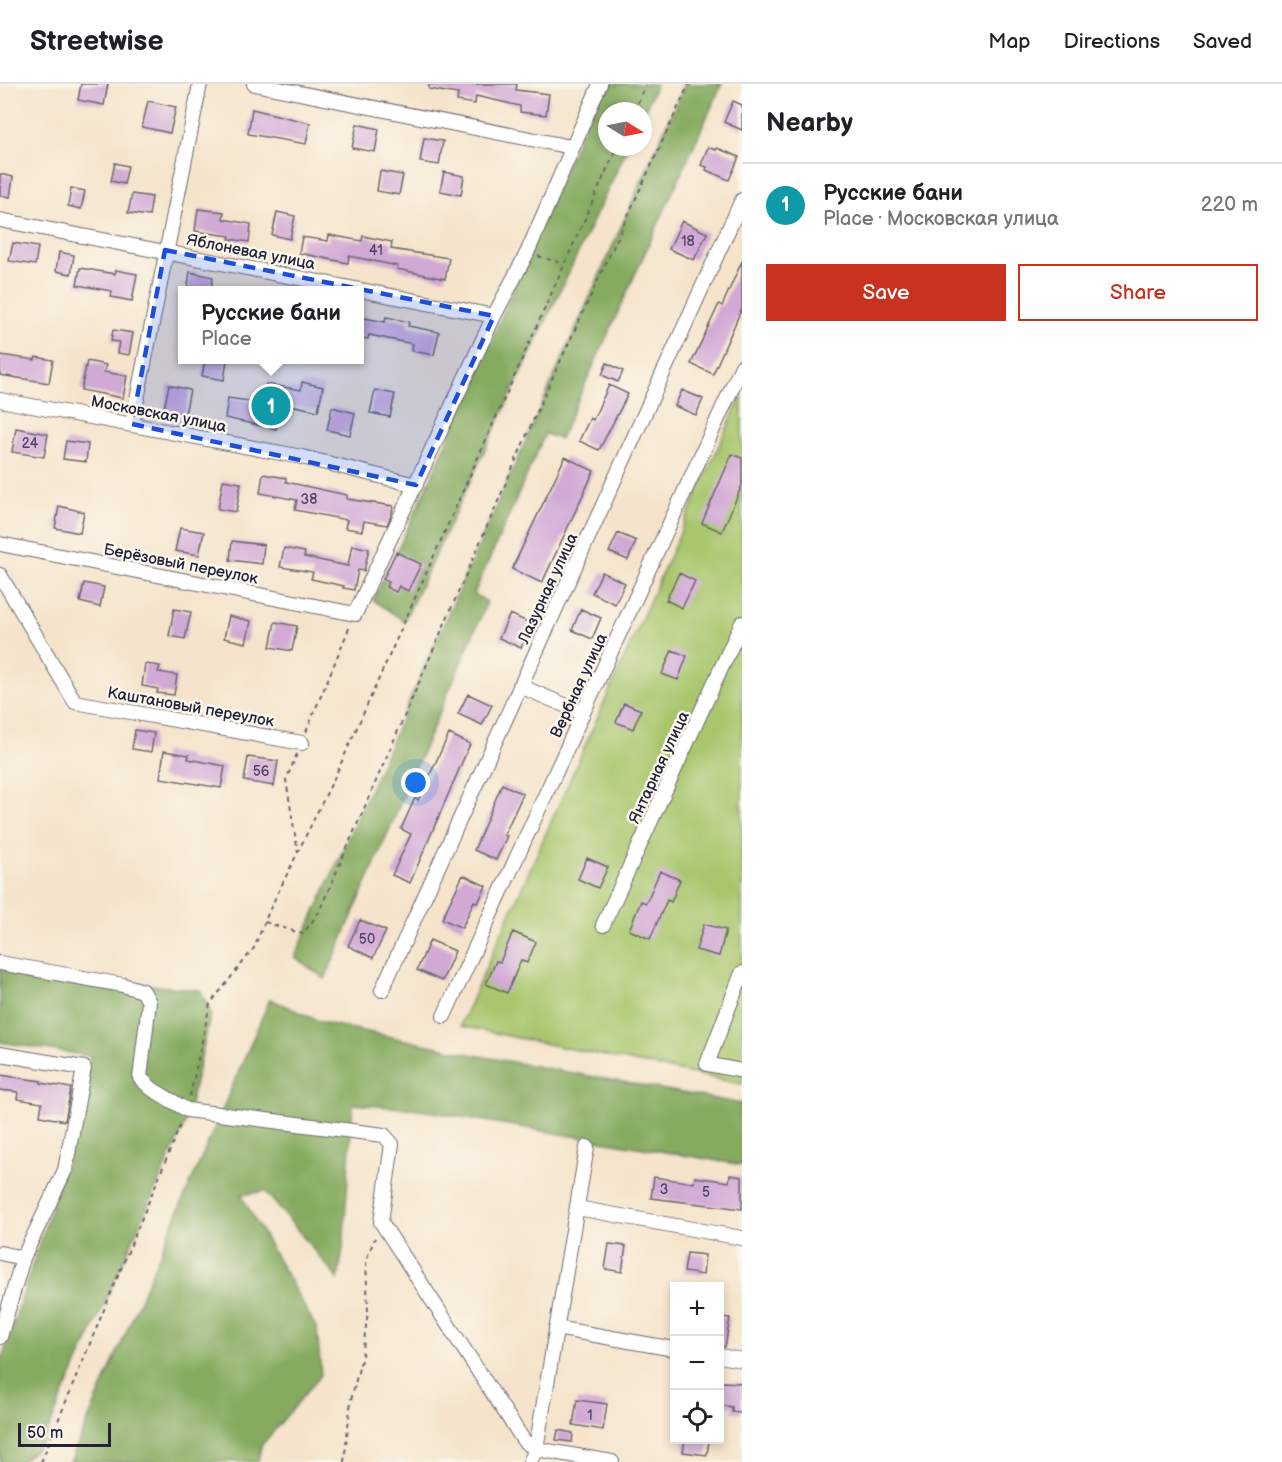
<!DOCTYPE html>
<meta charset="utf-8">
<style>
:root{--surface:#fff;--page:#f6f6f6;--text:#202124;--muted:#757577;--line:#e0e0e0;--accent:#c8321e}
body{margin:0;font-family:"Balsamiq Sans",sans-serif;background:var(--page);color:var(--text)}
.controls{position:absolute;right:18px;bottom:18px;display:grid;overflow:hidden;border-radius:0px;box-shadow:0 3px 9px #0003}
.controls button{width:54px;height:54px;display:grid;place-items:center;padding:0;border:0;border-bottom:2px solid var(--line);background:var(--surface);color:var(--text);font:30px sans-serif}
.compass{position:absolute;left:598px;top:18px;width:54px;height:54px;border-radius:50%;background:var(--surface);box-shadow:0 3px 9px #0003;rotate:100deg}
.scale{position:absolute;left:18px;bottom:15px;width:93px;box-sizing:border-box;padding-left:6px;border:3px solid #22223b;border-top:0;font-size:16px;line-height:21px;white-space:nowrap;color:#22223b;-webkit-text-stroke:4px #fbf7ec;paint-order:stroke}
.you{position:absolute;left:416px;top:699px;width:21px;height:21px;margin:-15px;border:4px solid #fff;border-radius:50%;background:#1a73e8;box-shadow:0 0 0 9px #1a73e833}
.badge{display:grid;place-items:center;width:39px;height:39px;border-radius:50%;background:var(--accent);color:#fff;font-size:20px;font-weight:700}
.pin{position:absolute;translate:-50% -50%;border:3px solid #fff;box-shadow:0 2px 6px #0006}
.popup{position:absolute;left:178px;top:202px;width:186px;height:78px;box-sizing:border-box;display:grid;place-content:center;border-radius:0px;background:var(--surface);filter:drop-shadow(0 2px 4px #0005);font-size:20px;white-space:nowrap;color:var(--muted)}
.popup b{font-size:22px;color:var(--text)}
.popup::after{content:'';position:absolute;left:50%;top:100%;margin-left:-12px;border:12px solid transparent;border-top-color:var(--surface)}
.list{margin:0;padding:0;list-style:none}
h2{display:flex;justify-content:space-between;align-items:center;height:78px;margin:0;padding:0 24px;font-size:26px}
h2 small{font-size:20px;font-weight:400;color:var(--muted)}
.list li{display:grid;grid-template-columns:39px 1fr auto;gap:18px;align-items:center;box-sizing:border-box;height:84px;padding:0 24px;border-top:2px solid var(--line)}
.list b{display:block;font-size:22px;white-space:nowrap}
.list p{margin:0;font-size:20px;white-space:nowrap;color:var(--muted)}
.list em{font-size:20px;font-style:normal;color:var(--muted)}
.actions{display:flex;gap:12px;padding:18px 24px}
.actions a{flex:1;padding:14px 0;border:2px solid var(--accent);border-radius:0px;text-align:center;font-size:21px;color:var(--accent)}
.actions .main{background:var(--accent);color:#fff}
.icon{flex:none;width:33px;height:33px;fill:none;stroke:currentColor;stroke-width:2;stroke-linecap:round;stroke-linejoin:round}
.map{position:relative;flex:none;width:742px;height:1378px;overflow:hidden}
header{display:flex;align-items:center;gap:36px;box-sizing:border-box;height:84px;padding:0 30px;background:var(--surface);border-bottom:2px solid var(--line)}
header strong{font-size:28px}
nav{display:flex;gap:33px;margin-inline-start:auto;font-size:21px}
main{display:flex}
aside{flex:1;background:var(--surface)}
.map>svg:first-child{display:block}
.green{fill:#a9c66d;stroke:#667454;stroke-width:1.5}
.forest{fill:#86ab60;stroke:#54664e;stroke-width:1.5}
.building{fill:#d1a9d5}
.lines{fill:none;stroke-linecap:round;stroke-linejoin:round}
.minor-casing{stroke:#6c666d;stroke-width:16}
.path{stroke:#6c666d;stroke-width:2;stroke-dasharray:4.5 4.5;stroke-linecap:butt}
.minor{stroke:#fff;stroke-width:14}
.marked{fill:#1d4ed8;fill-opacity:0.2;stroke:#1d4ed8;stroke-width:4.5;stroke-dasharray:12 8;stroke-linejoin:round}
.labels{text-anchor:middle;stroke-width:5;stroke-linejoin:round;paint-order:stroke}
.number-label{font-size:14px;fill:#4e4462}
.street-label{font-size:16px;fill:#22223b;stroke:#fbf7ec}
</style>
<header>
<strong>Streetwise</strong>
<nav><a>Map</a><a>Directions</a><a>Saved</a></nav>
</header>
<main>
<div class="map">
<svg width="742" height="1378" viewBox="0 0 742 1378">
<rect width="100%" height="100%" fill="#fbf7ec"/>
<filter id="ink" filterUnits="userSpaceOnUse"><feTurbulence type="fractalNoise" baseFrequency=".0167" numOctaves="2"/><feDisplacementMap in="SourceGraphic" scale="12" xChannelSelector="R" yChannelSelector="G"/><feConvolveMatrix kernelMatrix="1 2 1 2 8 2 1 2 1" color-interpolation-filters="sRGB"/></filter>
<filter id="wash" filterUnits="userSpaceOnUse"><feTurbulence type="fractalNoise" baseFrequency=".008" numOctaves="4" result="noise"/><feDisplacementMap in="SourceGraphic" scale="24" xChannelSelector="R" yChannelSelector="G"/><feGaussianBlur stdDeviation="1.35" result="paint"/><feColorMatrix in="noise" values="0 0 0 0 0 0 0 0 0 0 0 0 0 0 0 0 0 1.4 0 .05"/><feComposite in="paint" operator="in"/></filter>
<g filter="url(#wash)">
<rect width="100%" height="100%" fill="#f5e4cb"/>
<path class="green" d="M742,310V1000L460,942Z"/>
<path class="forest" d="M602,0H656L643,31V27H607V63H628L404,537L373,516C457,348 525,172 602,0Z
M685,0H722L560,355L545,350L474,510L487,518L325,895L295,873Z
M0,883L47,891L200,906L211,929L186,1037L42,1359L21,1378H0V1281L68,1071L90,972L0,958Z
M270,915L321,938L485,973L742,1020V1081L415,1025L353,1020L343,1165L338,1195L265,1107L241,1111L317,1245L321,1291L261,1362L258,1378H70Z"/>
<g id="blocks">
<path class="building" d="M81,0H108L104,21L78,16Z
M429,0H517L516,6L549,10L546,31L520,28V22L476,12L475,20L457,17L458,10L429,5Z
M148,17L176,23L170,49L142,43Z
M733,17L742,21V46L724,38Z
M252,25L310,39L306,60L248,50Z
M357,40L379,45L375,68L352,64Z
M424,54L443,57L439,81L420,78Z
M708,63L716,66L717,64L739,73L729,96L706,86L707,83L701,81Z
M115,79L128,82L124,100L111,97Z
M380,87L403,91L399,111L377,107Z
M444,88L464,92L461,111L440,107Z
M0,90L13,93L10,113L0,111Z
M71,104L85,107L81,125L68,122Z
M132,110L152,113L149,132L128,129Z
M198,125L224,128L223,135L251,140L249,158L229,155L230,152L195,147Z
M277,128L295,132L290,155L272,151Z
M682,137L707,149L694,176L669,165Z
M329,151L362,157L363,152L392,158L391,165L449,174L445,195L397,185L398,182L349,172L348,179L299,169L302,153L328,157Z
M13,159L38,163L35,181L9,177Z
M59,168L74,171L71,190L56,187Z
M742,177V224L713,290L691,280L719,220L722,222Z
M80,184L115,190L116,186L137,190L132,217L111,213L112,207L77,201Z
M190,188L213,193L211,207H187Z
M360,233L385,238L386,233L409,238L408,242L439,248L434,271L412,267L413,260L369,251L368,255L360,254Z
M113,246L133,249L129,271L117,269L119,258L111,257Z
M0,271L35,276L36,273L53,276L49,299L0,291Z
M205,276H227L224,296L202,292Z
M87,277L106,281L104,288L127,292L123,314L81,306Z
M607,279L623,287L618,298L602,291Z
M302,298L323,303L318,327L281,319L276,345L225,334L228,314L263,319L266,300L301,306Z
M169,301L190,306L185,330L164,325Z
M609,301L628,310L599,366L579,357L590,334L593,336Z
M375,306L395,310L390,333L370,329Z
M682,306L703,315L696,331L675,322Z
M332,323L355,329L350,351L327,346Z
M16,344L48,350L44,373L12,368Z
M66,357L88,360L86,378L63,375Z
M732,370L742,374V401L722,448L702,439Z
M565,373L594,387L542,499L512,485Z
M263,390L286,394V398L347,411V415L393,422L392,429L387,441L364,437L362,447L345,444L347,436L295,426L297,416L260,409Z
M223,396L241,399L236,428L218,425Z
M59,422L84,428L80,449L55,444Z
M180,444L204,448L199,471L175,467Z
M618,449L636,457L628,476L609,468Z
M232,457L264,461L262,480L230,476Z
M352,461L369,465L364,487L358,486L354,506L343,504L344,502L311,495L313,488L280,483L284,464L305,468L304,473L348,482Z
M396,468L421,480L408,507L399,502L396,508L386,503L389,498L383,495Z
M602,488L625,499L615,520L592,509Z
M679,489L695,497L682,524L666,516Z
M84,499L104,503L100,523L80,518Z
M174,525L191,528L185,555L169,552Z
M581,525L601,534L592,555L572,546Z
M510,530L532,540L521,564L499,554Z
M229,532L251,537L246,559L224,554Z
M275,538L297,542L292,567L270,563Z
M672,566L687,572L678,596L662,590Z
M145,580L160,582L158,588L177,591L174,611L157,609L158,605L142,602Z
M468,610L492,621L482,641L458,630Z
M624,619L641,626L633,645L616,638Z
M135,646L154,649L151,668L132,665Z
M449,650L470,660L410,799L392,791L411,750L401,745L415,714L418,716Z
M164,667L189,671L188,675L225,682L221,704L160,694Z
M248,673L278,677L274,702L244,697Z
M502,700L523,710L504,751L507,752L496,776L474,766Z
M587,774L608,783L598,804L578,795Z
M660,787L680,796L671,818L667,816L650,855L629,846L641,817L646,819Z
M463,791L486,802L478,819L474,817L462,844L442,835Z
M360,836L386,847L373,874L348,862Z
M704,840L726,846L719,872L696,866Z
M513,848L536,858L527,879L521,876L507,909L486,900L496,877L500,878Z
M430,856L455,867L442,897L417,886Z
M0,991L41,997V999L71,1004L65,1037L40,1032L42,1019L17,1015L18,1008L0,1006Z
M730,1091L742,1093V1125L651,1114L654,1093L694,1099L695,1093L729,1098Z
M609,1160L626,1162L622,1188L605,1185Z
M687,1169L705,1171L703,1191L684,1188Z
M720,1233L730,1234L725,1263L720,1262Z
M720,1298L742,1299V1329L732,1328V1323L720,1321Z
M577,1316L607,1320L603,1346L573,1341Z
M558,1346L573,1349L572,1358L556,1356Z
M685,1356H709L707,1371L683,1368Z"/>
</g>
</g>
<g filter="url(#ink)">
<use href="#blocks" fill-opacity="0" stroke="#6c666d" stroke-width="1.5"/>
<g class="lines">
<g class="minor-casing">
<path id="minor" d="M254,0L571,63
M0,136L494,232
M0,316L302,373L416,401
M132,340L200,0
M0,460L355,530L494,232L527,169L600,0
M0,491L75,618L302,659
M520,602L583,629
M603,841L742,539
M0,879L123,901L143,907L149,918L140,994L152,1005L187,1026L384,1051L392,1060L381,1138L524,1357L536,1365L612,1378
M742,889L707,980L742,987
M382,906L742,116
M444,932L742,282
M0,970L84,984L65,1086L23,1174L0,1253
M577,1124L742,1154
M0,1169L23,1174
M556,1244L674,1265
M720,1272L742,1276
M530,1378L536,1365L587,1063"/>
</g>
<path class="path" d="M634,27L646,0
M538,172L564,180
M306,648L350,542
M297,670L286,696L298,769
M265,838L303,850L319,828L539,323L689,0
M190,1012L210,920L254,864L269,827L338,686L617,63
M41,1378L182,1037
M344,1378L351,1316L362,1272L368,1227L366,1176L375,1154"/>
<use href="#minor" class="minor"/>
</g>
</g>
<path class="marked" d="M165,166L494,232L416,401L132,340Z"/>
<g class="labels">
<g class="number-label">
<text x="688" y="162">18</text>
<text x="376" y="171">41</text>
<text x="30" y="364">24</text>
<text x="309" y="420">38</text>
<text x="261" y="692">56</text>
<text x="367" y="860">50</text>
<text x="664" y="1110">3</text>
<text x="706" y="1113">5</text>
<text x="590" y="1336">1</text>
</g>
<g class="street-label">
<text transform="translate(251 167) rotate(11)" y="6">Яблоневая улица</text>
<text transform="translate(159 329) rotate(11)" y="6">Московская улица</text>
<text transform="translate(181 479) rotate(11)" y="6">Берёзовый переулок</text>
<text transform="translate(547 504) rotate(-65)" y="6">Лазурная улица</text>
<text transform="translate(578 601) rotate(-65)" y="6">Вербная улица</text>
<text transform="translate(191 622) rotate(10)" y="6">Каштановый переулок</text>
<text transform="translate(658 683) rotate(-65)" y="6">Янтарная улица</text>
</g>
</g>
</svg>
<div class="controls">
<button>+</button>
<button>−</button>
<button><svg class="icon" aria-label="locate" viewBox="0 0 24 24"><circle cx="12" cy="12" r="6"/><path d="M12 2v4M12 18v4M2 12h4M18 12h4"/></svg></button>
</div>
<svg class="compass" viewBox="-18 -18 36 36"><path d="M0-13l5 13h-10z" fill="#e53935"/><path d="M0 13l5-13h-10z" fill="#757577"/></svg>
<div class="scale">50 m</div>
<div class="you"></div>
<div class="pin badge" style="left:271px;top:322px;background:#0f9aa8">1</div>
<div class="popup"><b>Русские бани</b>Place</div>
</div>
<aside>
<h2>Nearby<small></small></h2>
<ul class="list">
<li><span class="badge" style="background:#0f9aa8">1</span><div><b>Русские бани</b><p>Place · Московская улица</p></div><em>220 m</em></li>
</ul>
<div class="actions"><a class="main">Save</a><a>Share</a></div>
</aside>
</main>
